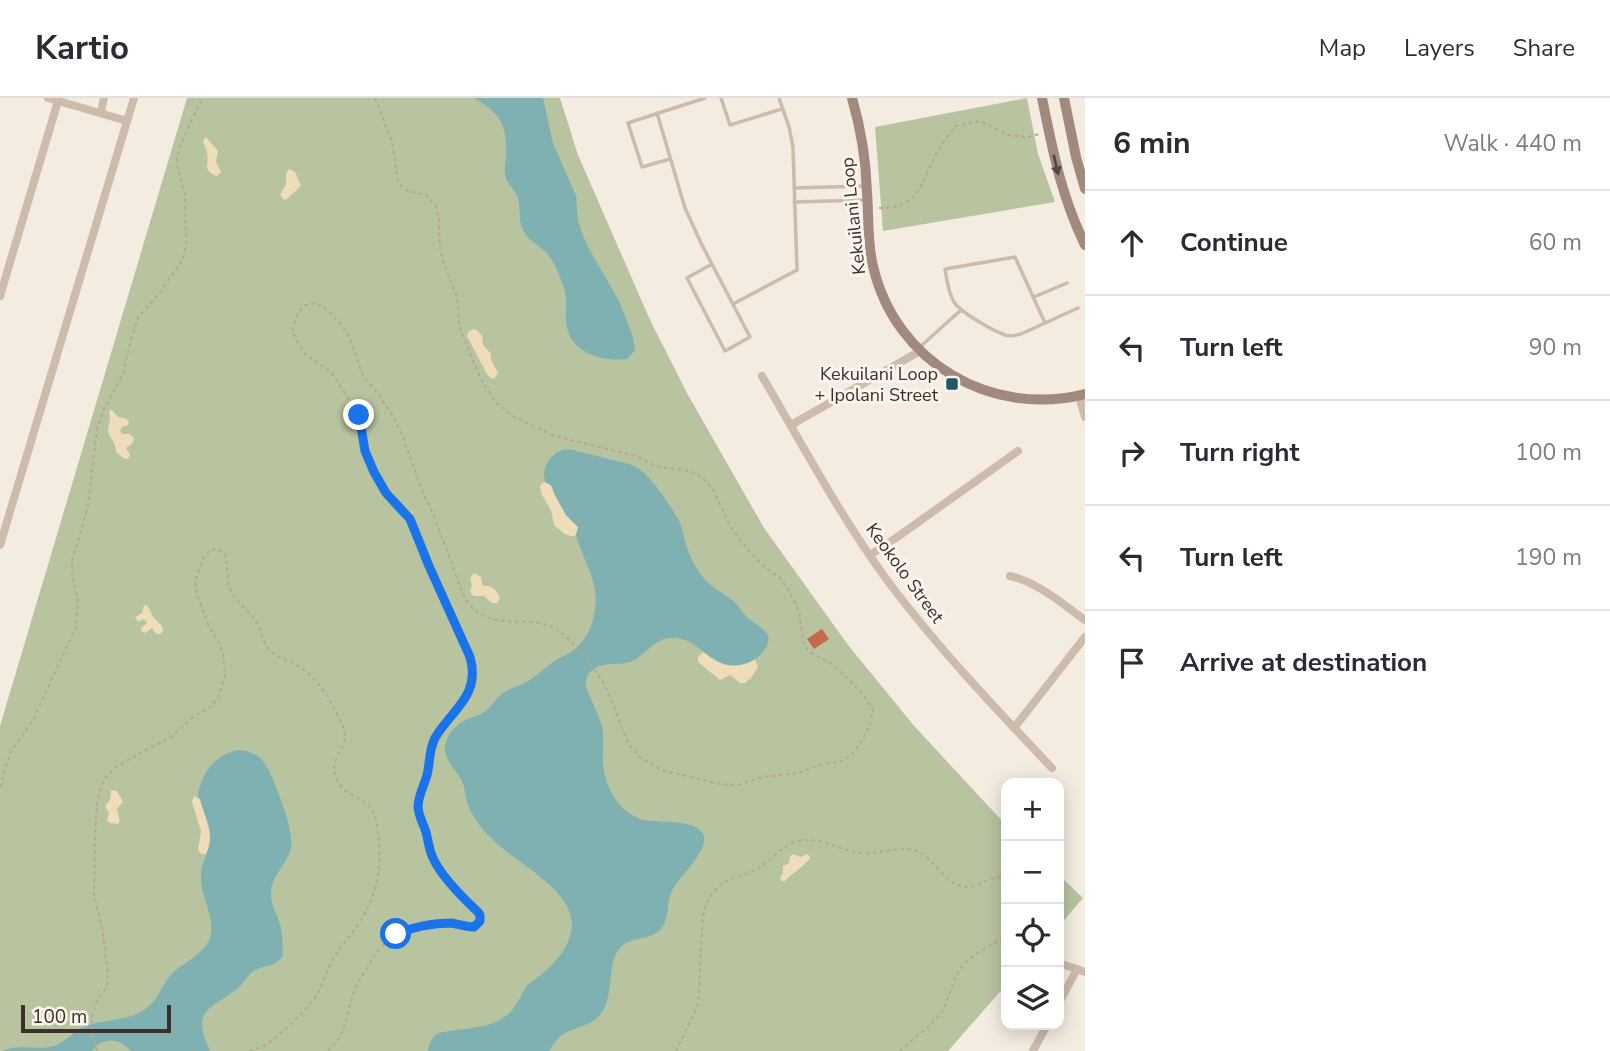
<!DOCTYPE html>
<meta charset="utf-8">
<style>
:root{--surface:#fff;--page:#f2f2f3;--text:#2b2b33;--muted:#7c7c81;--line:#e1e1e2}
body{margin:0;font-family:"Nunito Sans",sans-serif;background:var(--page);color:var(--text)}
.controls{position:absolute;right:21px;bottom:21px;display:grid;overflow:hidden;border-radius:14px;box-shadow:0 4px 18px #0003}
.controls button{width:63px;height:63px;display:grid;place-items:center;padding:0;border:0;border-bottom:2px solid var(--line);background:var(--surface);color:var(--text);font:35px sans-serif}
.scale{position:absolute;left:21px;bottom:18px;width:150px;box-sizing:border-box;padding-left:7px;border:4px solid #3b302b;border-top:0;font-size:19px;line-height:24px;white-space:nowrap;color:#3b302b;-webkit-text-stroke:5px #fbf5ee;paint-order:stroke}
.stop{position:absolute;width:21px;height:21px;margin:-16px;border:5px solid #1a73e8;border-radius:50%;background:#fff}
.stop.end{background:#1a73e8;border-color:#fff;box-shadow:0 2px 7px #0008}
.list{margin:0;padding:0;list-style:none}
h2{display:flex;justify-content:space-between;align-items:center;height:91px;margin:0;padding:0 28px;font-size:30px}
h2 small{font-size:23px;font-weight:400;color:var(--muted)}
.list li{display:grid;grid-template-columns:46px 1fr auto;gap:21px;align-items:center;box-sizing:border-box;height:105px;padding:0 28px;border-top:2px solid var(--line)}
.list b{display:block;font-size:26px;white-space:nowrap}
.list em{font-size:23px;font-style:normal;color:var(--muted)}
.icon{flex:none;width:38px;height:38px;fill:none;stroke:currentColor;stroke-width:2;stroke-linecap:round;stroke-linejoin:round}
.map{position:relative;flex:none;width:1085px;height:953px;overflow:hidden}
header{display:flex;align-items:center;gap:42px;box-sizing:border-box;height:98px;padding:0 35px;background:var(--surface);border-bottom:2px solid var(--line)}
header strong{font-size:33px}
nav{display:flex;gap:38px;margin-inline-start:auto;font-size:24px}
main{display:flex}
aside{flex:1;background:var(--surface)}
.map>svg:first-child{display:block}
.green{fill:#b8c4a0}
.sand{fill:#efdcb8}
.water{fill:#7fb0b2}
.building{fill:#c8694b}
.lines{fill:none;stroke-linecap:round;stroke-linejoin:round}
.path{stroke:#b9a596;stroke-width:2;stroke-dasharray:3.5 3.5;stroke-linecap:butt}
.lane{stroke:#cdbbac;stroke-width:3.5}
.street{stroke:#cdbbac;stroke-width:8}
.secondary{stroke:#a18a7d;stroke-width:10}
.oneway{fill:#544640}
.route{stroke:#1a73e8;stroke-width:9}
.poi-dot{fill:#1f5a5e;stroke:#fbf5ee;stroke-width:2.5}
.labels{text-anchor:middle;stroke-width:6;stroke-linejoin:round;paint-order:stroke}
.street-label{font-size:18px;fill:#3b302b;stroke:#fbf5ee}
.poi-label{font-size:18px;fill:#3b302b;stroke:#fbf5ee;text-anchor:end}
</style>
<header>
<strong>Kartio</strong>
<nav><a>Map</a><a>Layers</a><a>Share</a></nav>
</header>
<main>
<div class="map">
<svg width="1085" height="953" viewBox="0 0 1085 953">
<rect width="100%" height="100%" fill="#f4ebe1"/>
<path class="green" d="M187,0H560L578,57L650,222L688,297L764,430L848,547L915,629L1006,727V887L948,953H0V628Z
M1027,0L1038,56L1055,104L883,133L875,29Z
M1059,777L1083,800L1059,828Z"/>
<path class="sand" d="M206,39L218,53L216,64L221,74L217,78C201,72 210,67 207,55C207,51 204,47 203,43Z
M289,71L295,74L301,88L287,101L284,102L280,97L286,86V76Z
M475,231L482,237L483,247L491,256V262L498,275L494,281L488,278L467,238L469,233Z
M111,311L118,319L125,320L129,323L128,327L122,329L120,333L122,336H130L134,340L132,346L126,350L130,357L128,361L123,360L116,354C116,343 108,339 108,332C109,323 111,324 109,314Z
M545,384L551,387L555,397L566,417L578,429L576,437C568,441 560,432 554,427L551,412L542,397L540,389L541,386Z
M474,475L481,479L483,488C491,487 497,492 500,500L497,505H492L484,498H475L471,496L470,493L472,487L470,480Z
M144,507L148,508L153,519L162,528L163,533L160,536H156L152,530L145,535L142,534L141,530L146,526L147,524L143,521L138,524L135,519L142,515Z
M703,554C722,568 733,570 755,561L758,569L751,580L745,585H740L730,577L720,582L698,564V559Z
M111,692L117,693L123,704L117,711L120,723L118,726L110,725L107,722L109,715L105,708L110,702Z
M194,698L200,701C204,720 216,737 206,756H201L198,752L201,733L192,704Z
M794,756L800,759L808,756L810,760C803,770 793,774 785,783H782L780,780L783,775V768L789,765L790,758Z"/>
<path class="water" d="M474,0H543L553,45L576,98L578,122L582,135L588,149L619,203L632,236L635,252L627,261C601,264 569,255 566,224C565,212 568,199 563,187C559,176 554,163 546,154C538,147 528,142 523,132C518,122 521,111 518,100C515,92 507,86 505,77C504,70 506,63 506,56C507,26 500,15 474,0Z
M569,351L629,366C634,368 638,370 643,374C652,381 680,419 682,431C686,449 691,464 703,479C711,490 722,494 732,502C738,506 741,513 746,518C757,530 780,533 762,555C758,560 751,564 744,566C713,575 703,543 677,540C653,538 647,558 630,564C619,568 605,563 594,571C587,575 586,581 586,589C591,602 598,615 602,628C605,641 602,653 603,665C604,689 620,716 644,722C660,725 689,721 701,733C715,747 680,778 673,791C665,804 671,819 661,831C650,843 629,838 619,851C606,869 615,899 600,917C591,928 574,929 562,937C557,941 553,947 549,953H428C429,944 432,939 439,935C465,929 494,933 513,911C520,903 522,891 531,884C538,879 545,874 551,868C611,805 526,776 490,739C480,729 472,718 467,704C465,697 465,690 462,683C455,670 439,658 447,641C451,631 460,624 470,620C474,618 480,617 484,614C492,609 496,600 503,595C511,590 519,588 527,584C536,578 544,571 553,564C558,560 565,558 571,554C591,540 598,515 595,492C592,473 581,456 576,437L578,429L566,417L555,397L551,387L545,384C541,368 552,352 569,351Z
M239,652C247,653 257,655 263,663C273,676 295,734 291,750C287,766 272,777 271,794C270,807 278,817 281,830C283,839 282,848 283,857C277,869 265,867 255,872C246,878 243,887 236,892C206,913 192,913 210,953H131C120,940 102,938 92,953H2C19,945 37,953 54,948C65,944 72,935 81,930C101,920 127,925 147,910C160,900 163,882 176,872C185,865 207,852 210,840C216,818 200,799 201,778C201,764 209,755 210,742C212,728 203,714 200,701L198,699C200,676 215,656 239,652Z"/>
<path class="building" d="M822,531L829,541L814,551L807,541Z"/>
<g class="lines">
<path class="path" d="M879,110C919,110 921,86 936,56C941,46 949,37 956,28L980,23L1009,37L1028,39L1039,36
M0,689L10,655L33,622L76,529L78,504L72,474V463L88,408L97,331L104,311L123,276L131,241L138,220L160,194L183,162L186,145L185,95L177,68V58L180,48L202,0
M97,953L92,934V918L96,905L107,888L108,876L102,829L94,797L95,738L97,706L100,692L106,679L116,669L140,655L170,640L193,619L210,609L218,600L225,578L223,555L219,546L208,526L196,494L195,483L204,459L210,452L218,451L225,457C229,469 226,482 231,493C236,505 248,511 255,522C262,532 262,546 272,554C278,560 288,562 295,566C314,577 327,595 336,614C340,621 345,631 345,639C344,654 329,661 336,679C344,700 361,697 371,710C376,717 377,727 378,736C382,767 378,795 361,822C352,836 341,847 333,861C327,872 324,884 318,895C310,909 279,939 265,947C260,950 255,951 250,953
M328,953C348,934 344,923 352,900C355,889 361,880 367,870C387,834 406,827 447,825C456,825 465,829 474,829L480,823V817L478,814L434,763L420,719L418,706L421,690L427,677L433,645L440,634L460,609L471,589L473,577L470,559L429,468L410,421L386,395L374,374L365,353L359,317L331,274L306,257L295,240L293,233L295,222L299,214L305,207L315,205L319,207L326,211L340,225L350,240L363,278L378,296L394,320L403,339L420,388L434,418L463,496C485,541 527,511 559,533C574,544 595,570 604,587C614,606 620,628 629,647L641,660L662,672L719,686L737,687L763,679L799,675L819,667L843,663L853,655L862,643L870,626L873,612L863,596L839,572L827,563L813,556L806,550L803,544L799,514L790,494L780,480L762,467L747,451L729,426L713,391L704,381L691,373L658,369L636,358L555,338L513,318L495,304L481,281L462,236L459,225L457,199L445,169L440,151L439,123L436,109L426,97L408,93L398,84L392,43L375,0
M676,953L698,907L703,818C705,808 709,797 717,790C726,780 743,779 755,772C771,764 782,746 799,743C821,738 840,753 861,755C879,757 897,748 914,752C934,758 944,787 965,789C976,791 985,781 996,780C997,779 1005,780 1006,780
M900,953C912,941 932,928 941,915C950,901 951,883 961,870C973,855 991,848 1006,838"/>
<path class="lane" d="M721,0L730,27L782,11
M657,15L685,110L701,145L750,239L725,253L687,180L712,166
M670,61L642,69L628,25L705,0
M794,90L865,88
M794,104L866,102
M1034,199L1067,185
M733,206L797,172L793,49L789,29L779,0
M1045,225L1015,159L945,171C947,182 948,194 954,204C961,215 992,232 1005,237C1011,239 1016,237 1021,236L1078,210
M921,248L961,212"/>
<path class="street" d="M48,0L127,23
M101,14L104,0
M0,198L58,3
M762,278C802,346 840,418 887,482C937,549 995,610 1052,670
M1079,298L1085,319
M791,327L920,253
M0,447L134,0
M870,457L896,440L1018,353
M1010,478C1039,485 1061,505 1085,522
M1014,630L1085,539
M1059,865L1085,874
M1059,905L1077,871
M1033,953L1047,927"/>
<path class="secondary" d="M852,0C861,31 866,62 867,94C869,119 867,144 873,168C895,264 991,320 1085,296
M1042,0C1053,54 1061,97 1085,147
M1064,0L1076,59L1085,91"/>
</g>
<defs><path id="oneway-solid" d="M-6-.8H1V-3.2L6.5 0L1 3.2V.8H-6Z" transform="scale(1.75)"/></defs>
<use class="oneway" href="#oneway-solid" transform="translate(1056 67) rotate(77)"/>
<g class="lines">
<path class="route" d="M359,317L365,353L374,374L386,395L410,421L429,468L470,559C481,598 452,611 435,640C429,651 430,665 427,677C424,688 419,695 418,708C418,717 423,725 426,734C428,742 429,752 433,760C441,778 463,800 478,814L480,817V823L474,829C466,829 459,826 451,825C433,825 413,829 396,836"/>
</g>
<rect class="poi-dot" x="945" y="279" width="14" height="14" rx="3.5"/>
<g class="labels">
<g class="street-label">
<text transform="translate(853 118) rotate(-96)" y="6">Kekuilani Loop</text>
<text transform="translate(905 475) rotate(54)" y="6">Keokolo Street</text>
</g>
<g class="poi-label">
<text x="938" y="282">Kekuilani Loop<tspan x="938" dy="21">+ Ipolani Street</tspan></text>
</g>
</g>
</svg>
<div class="controls">
<button>+</button>
<button>−</button>
<button><svg class="icon" aria-label="locate" viewBox="0 0 24 24"><circle cx="12" cy="12" r="6"/><path d="M12 2v4M12 18v4M2 12h4M18 12h4"/></svg></button>
<button><svg class="icon" aria-label="layers" viewBox="0 0 24 24"><path d="M12 4l9 5-9 5-9-5zM3 14l9 5 9-5"/></svg></button>
</div>
<div class="scale">100 m</div>
<div class="stop" style="left:396px;top:836px"></div>
<div class="stop end" style="left:359px;top:317px"></div>
</div>
<aside>
<h2>6 min<small>Walk · 440 m</small></h2>
<ul class="list">
<li><svg class="icon" aria-label="ahead" viewBox="0 0 24 24"><path d="M12 20V5M6 11l6-6 6 6"/></svg><div><b>Continue</b></div><em>60 m</em></li>
<li><svg class="icon" aria-label="left" viewBox="0 0 24 24"><path d="M17 20v-9H6M10 6l-5 5 5 5"/></svg><div><b>Turn left</b></div><em>90 m</em></li>
<li><svg class="icon" aria-label="right" viewBox="0 0 24 24"><path d="M7 20v-9h11M14 6l5 5-5 5"/></svg><div><b>Turn right</b></div><em>100 m</em></li>
<li><svg class="icon" aria-label="left" viewBox="0 0 24 24"><path d="M17 20v-9H6M10 6l-5 5 5 5"/></svg><div><b>Turn left</b></div><em>190 m</em></li>
<li><svg class="icon" aria-label="arrive" viewBox="0 0 24 24"><path d="M6 21V4h12l-3 4 3 4H6"/></svg><div><b>Arrive at destination</b></div></li>
</ul>
</aside>
</main>
